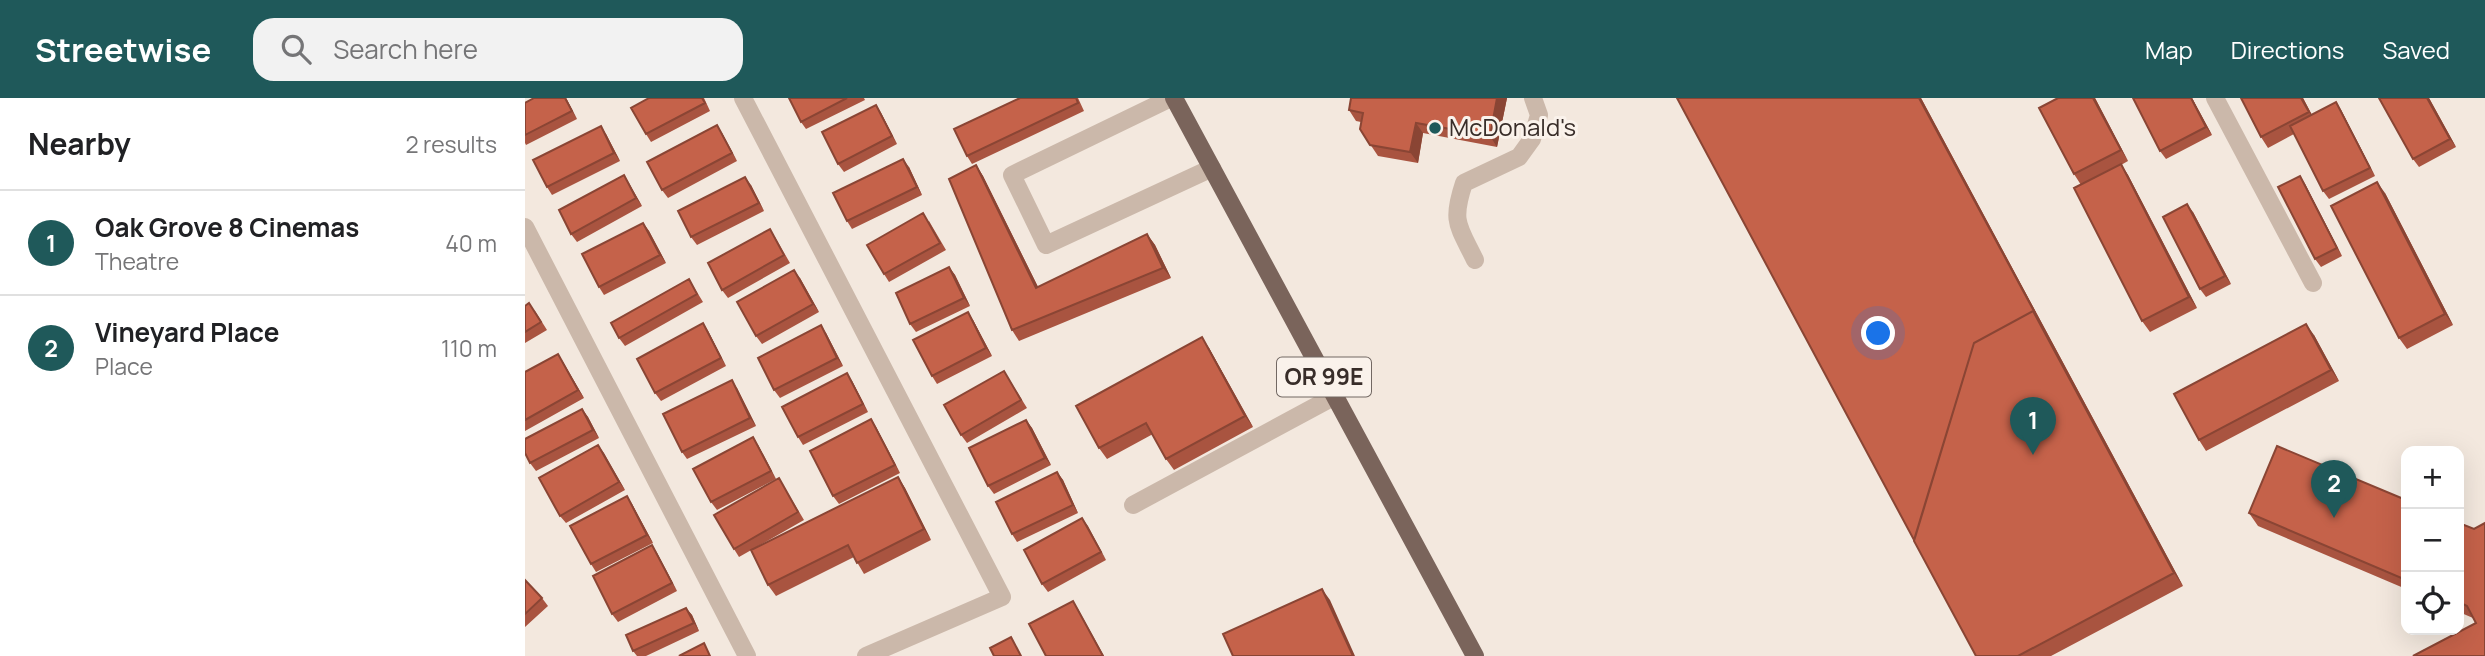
<!DOCTYPE html>
<meta charset="utf-8">
<style>
:root{--surface:#fff;--page:#f2f2f2;--text:#202124;--muted:#757577;--line:#e0e0e0;--accent:#1f595a}
body{margin:0;font-family:Manrope,sans-serif;background:var(--page);color:var(--text)}
.controls{position:absolute;right:21px;bottom:21px;display:grid;overflow:hidden;border-radius:14px;box-shadow:0 7px 28px #0002}
.controls button{width:63px;height:63px;display:grid;place-items:center;padding:0;border:0;border-bottom:2px solid var(--line);background:var(--surface);color:var(--text);font:35px sans-serif}
.you{position:absolute;left:1354px;top:236px;width:24px;height:24px;margin:-18px;border:5px solid #fff;border-radius:50%;background:#1a73e8;box-shadow:0 0 0 10px #1a73e833}
.badge{display:grid;place-items:center;width:46px;height:46px;border-radius:50%;background:var(--accent);color:#fff;font-size:23px;font-weight:700}
.pin{position:absolute;translate:-50% -58px;filter:drop-shadow(0 2px 4px #0008)}
.pin::after{content:'';position:absolute;top:37px;width:24px;height:21px;background:inherit;clip-path:polygon(0 0,100% 0,50% 100%)}
.list{margin:0;padding:0;list-style:none}
h2{display:flex;justify-content:space-between;align-items:center;height:91px;margin:0;padding:0 28px;font-size:30px}
h2 small{font-size:23px;font-weight:400;color:var(--muted)}
.list li{display:grid;grid-template-columns:46px 1fr auto;gap:21px;align-items:center;box-sizing:border-box;height:105px;padding:0 28px;border-top:2px solid var(--line)}
.list b{display:block;font-size:26px;white-space:nowrap}
.list p{margin:0;font-size:23px;white-space:nowrap;color:var(--muted)}
.list em{font-size:23px;font-style:normal;color:var(--muted)}
.icon{flex:none;width:38px;height:38px;fill:none;stroke:currentColor;stroke-width:2;stroke-linecap:round;stroke-linejoin:round}
.map{position:relative;flex:none;width:1960px;height:558px;overflow:hidden}
header{display:flex;align-items:center;gap:42px;box-sizing:border-box;height:98px;padding:0 35px;background:var(--accent);color:#fff}
header strong{font-size:33px}
nav{display:flex;gap:38px;margin-inline-start:auto;font-size:24px}
.search{width:490px;height:63px;background:var(--page);display:flex;align-items:center;gap:18px;box-sizing:border-box;padding:0 24px;border-radius:21px;color:var(--muted);font-size:26px}
main{display:flex}
aside{flex:1;background:var(--surface)}
.map>svg:first-child{display:block}
.lines{fill:none;stroke-linecap:round;stroke-linejoin:round}
.lane{stroke:#cbb8aa;stroke-width:18}
.primary{stroke:#7a645b;stroke-width:18}
.wall{fill:#a95440}
.shaded-wall{fill:#8a4534}
.building{fill:#c5624a;stroke:#8a4534;stroke-width:2}
.poi-dot{fill:#1f595a;stroke:#faf2eb;stroke-width:2.5}
.labels{text-anchor:middle;stroke-width:6;stroke-linejoin:round;paint-order:stroke}
.shield{fill:#faf2eb;stroke:#726863;stroke-width:2}
.shield-label{font-size:23px;font-weight:bold;fill:#382d29}
.poi-label{font-size:24px;fill:#382d29;stroke:#faf2eb;text-anchor:start}
</style>
<header>
<strong>Streetwise</strong>
<div class="search"><svg class="icon" aria-label="search" viewBox="0 0 24 24"><circle cx="10" cy="10" r="6"/><path d="M15 15l6 6"/></svg>Search here</div>
<nav><a>Map</a><a>Directions</a><a>Saved</a></nav>
</header>
<main>
<aside>
<h2>Nearby<small>2 results</small></h2>
<ul class="list">
<li><span class="badge">1</span><div><b>Oak Grove 8 Cinemas</b><p>Theatre</p></div><em>40 m</em></li>
<li><span class="badge">2</span><div><b>Vineyard Place</b><p>Place</p></div><em>110 m</em></li>
</ul>
</aside>
<div class="map">
<svg width="1960" height="558" viewBox="0 0 1960 558">
<rect width="100%" height="100%" fill="#f3e8de"/>
<g class="lines">
<path class="lane" d="M218,0L477,499L341,558
M646,0L487,77L521,147L687,70
M1690,0L1788,185
M0,129L222,558
M950,162C933,127 926,124 939,85L994,59L1007,41L1014,17L1008,0
M608,407L810,298"/>
<path class="primary" d="M649,0L950,558"/>
</g>
<path class="wall" d="M9,0H41L52,21L1,47L0,45V5Z
M124,0H179L185,13L126,44L121,36Z
M264,0H339L340,2L281,31L276,24Z
M495,0H553L559,13L447,66L442,58Z
M826,0H982L972,49L898,35L893,65L853,58L835,31L836,24L831,23L824,12Z
M1396,0L1658,488L1526,558H1451Z
M1570,0L1603,63L1596,67L1603,77L1672,210L1625,234L1617,223L1556,87L1549,76Z
M1608,0H1667L1687,37L1641,61L1635,53Z
M1716,0H1778L1787,17L1811,4L1816,12L1850,78L1804,101L1798,93L1769,36L1743,50L1736,39Z
M1904,0L1931,49L1894,69L1888,61Z
M351,7L356,15L372,46L319,74L313,66Z
M197,35L212,63L143,100L137,92Z
M81,36L95,63L27,97L22,89Z
M451,67L458,78L513,189L622,136L630,147L646,180L494,243L487,232Z
M384,69L397,97L327,131L322,123Z
M99,77L117,108L52,144L46,136Z
M1775,78L1780,86L1817,158L1796,169L1790,161Z
M226,87L239,113L172,147L166,139Z
M1860,95L1928,227L1882,251L1874,240Z
M1668,114L1706,186L1681,199L1675,191Z
M404,123L421,152L364,184L359,176Z
M118,125L124,133L141,165L79,197L74,189Z
M250,139L265,165L203,200L197,192Z
M424,169L430,177L445,208L391,234L385,226Z
M275,180L294,214L237,246L231,238Z
M164,181L178,204L100,248L94,240Z
M0,208L10,213L22,232L0,245Z
M448,222L467,258L412,286L407,278Z
M178,225L183,233L201,268L136,303L130,295Z
M301,235L318,268L255,300L249,292Z
M1789,237L1814,283L1681,353L1674,342Z
M684,250L728,329L649,372L641,361L628,336L582,361L574,350Z
M38,264L59,300L0,333V274Z
M479,273L502,310L442,345L436,337Z
M327,283L343,314L278,347L273,339Z
M212,290L231,328L162,361L157,354Z
M57,311L63,319L74,340L11,373L5,365Z
M346,321L351,329L375,375L314,406L308,398Z
M501,322L507,330L526,367L469,396L463,388Z
M73,347L100,392L41,425L35,418Z
M233,347L251,381L192,412L186,404Z
M532,374L538,382L553,415L492,444L487,436Z
M373,379L380,390L406,442L339,476L329,459L251,498L243,487Z
M254,380L279,422L214,459L209,451Z
M102,398L107,406L128,445L71,474L66,466Z
M1881,402V491L1733,428L1724,415Z
M557,420L581,462L523,494L517,486Z
M1934,425L1951,525L1948,520L1934,514Z
M127,447L132,455L152,493L93,524L87,516Z
M0,482L17,500L23,508L0,529Z
M161,510L167,517L174,533L121,558H112L108,553Z"/>
<path class="shaded-wall" d="M40,0H41L52,21L47,13Z
M972,0H982L972,49L965,38Z
M1394,0H1396L1658,488L1649,475Z
M1568,0H1570L1603,63L1596,52Z
M1666,0H1667L1687,37L1681,29Z
M1776,0H1778L1791,25L1784,14Z
M1902,0H1904L1931,49L1925,41Z
M1811,4L1816,12L1850,78L1845,70Z
M351,7L356,15L372,46L367,38Z
M891,25L898,35L893,65L885,54Z
M192,27L197,35L212,63L207,55Z
M76,28L81,36L95,63L89,55Z
M378,61L384,69L397,97L392,89Z
M1596,66L1603,77L1672,210L1664,199Z
M451,67L458,78L519,201L511,190Z
M99,77L104,85L117,108L111,100Z
M1775,78L1780,86L1817,158L1812,150Z
M220,79L226,87L239,113L234,105Z
M1852,84L1860,95L1928,227L1920,216Z
M1662,106L1668,114L1706,186L1700,178Z
M118,125L124,133L141,165L135,157Z
M622,136L630,147L646,180L638,170Z
M424,169L430,177L445,208L439,200Z
M269,172L275,180L294,214L288,206Z
M443,214L448,222L467,258L461,250Z
M178,225L183,233L201,268L196,260Z
M1781,226L1789,237L1814,283L1806,272Z
M296,227L301,235L318,268L312,260Z
M677,239L684,250L728,329L720,318Z
M33,256L38,264L59,300L53,292Z
M322,275L327,283L343,314L338,306Z
M207,282L212,290L231,328L225,320Z
M57,311L63,319L74,340L68,332Z
M346,321L351,329L375,375L370,367Z
M501,322L507,330L526,367L520,360Z
M228,339L233,347L251,381L246,373Z
M73,347L79,355L100,392L94,384Z
M532,374L538,382L553,415L548,407Z
M373,379L380,390L406,442L399,431Z
M102,398L107,406L128,445L122,437Z
M557,420L563,428L581,462L576,454Z
M127,447L132,455L152,493L147,485Z
M797,491L805,502L830,558H828Z
M548,503L553,511L579,558H578Z
M161,510L167,517L174,533L169,525Z"/>
<path class="building" d="M9,0H40L47,13L0,37V5Z
M124,0H177L180,5L121,36L106,10Z
M264,0H322L276,24Z
M495,0H551L553,5L442,58L429,31Z
M826,0H972L965,38L891,25L885,54L845,47L835,31L838,15L824,12Z
M1152,0H1394L1510,215L1508,213L1449,245L1389,442Z
M1533,0H1568L1596,52L1549,76L1514,10Z
M1608,0H1666L1681,29L1635,53Z
M1716,0H1776L1784,14L1736,39Z
M1854,0H1902L1925,41L1888,61Z
M1811,4L1845,70L1798,93L1765,28Z
M351,7L367,38L313,66L297,34Z
M192,27L207,55L137,92L122,64Z
M76,28L89,55L22,89L8,62Z
M378,61L392,89L322,123L308,95Z
M1596,66L1664,199L1617,223L1549,90Z
M451,67L511,190L622,136L638,170L487,232L424,81Z
M99,77L111,100L46,136L34,112Z
M1775,78L1812,150L1790,161L1753,89Z
M220,79L234,105L166,139L153,113Z
M1852,84L1920,216L1874,240L1806,108Z
M1662,106L1700,178L1675,191L1638,119Z
M398,115L415,145L359,176L342,147Z
M118,125L135,157L74,189L57,156Z
M245,131L259,157L197,192L183,165Z
M424,169L439,200L385,226L371,195Z
M269,172L288,206L231,238L212,204Z
M164,181L172,196L94,240L86,225Z
M4,205L16,224L0,234V208Z
M1508,213L1649,475L1493,558H1451L1389,443L1449,245Z
M443,214L461,250L407,278L388,242Z
M178,225L196,260L130,295L112,261Z
M1781,226L1806,272L1674,342L1649,296Z
M296,227L312,260L249,292L233,260Z
M677,239L720,318L641,361L621,325L574,350L551,308Z
M33,256L53,292L0,322V274Z
M479,273L496,302L436,337L419,307Z
M322,275L338,306L273,339L257,309Z
M207,282L225,320L157,354L138,316Z
M57,311L68,332L5,365L0,355V341Z
M346,321L370,367L308,398L285,353Z
M501,322L520,360L463,388L444,350Z
M228,339L246,373L186,404L168,371Z
M73,347L94,384L35,418L14,380Z
M1752,348L1881,402V482L1724,415Z
M532,374L548,407L487,436L471,404Z
M373,379L399,431L332,465L323,447L243,487L226,452Z
M254,380L273,414L209,451L189,417Z
M102,398L122,437L66,466L45,428Z
M557,420L576,454L517,486L499,452Z
M1934,425L1949,431L1960,425V558H1888L1951,525L1942,508L1934,504Z
M127,447L147,485L87,516L68,478Z
M0,482L17,500L0,516Z
M797,491L828,558H708L698,536Z
M548,503L578,558H521L504,526Z
M161,510L169,525L108,553L101,537Z
M486,539L496,558H469L465,550Z
M179,545L185,558H154Z"/>
<circle class="poi-dot" cx="910" cy="30" r="7"/>
<g class="labels">
<rect class="shield" x="752" y="259.5" width="94" height="39" rx="5"/>
<g class="shield-label">
<text x="799" y="287">OR 99E</text>
</g>
<g class="poi-label">
<text x="924" y="38">McDonald's</text>
</g>
</g>
</svg>
<div class="controls">
<button>+</button>
<button>−</button>
<button><svg class="icon" aria-label="locate" viewBox="0 0 24 24"><circle cx="12" cy="12" r="6"/><path d="M12 2v4M12 18v4M2 12h4M18 12h4"/></svg></button>
</div>
<div class="you"></div>
<div class="pin badge" style="left:1508px;top:357px">1</div>
<div class="pin badge" style="left:1809px;top:420px">2</div>
</div>
</main>
